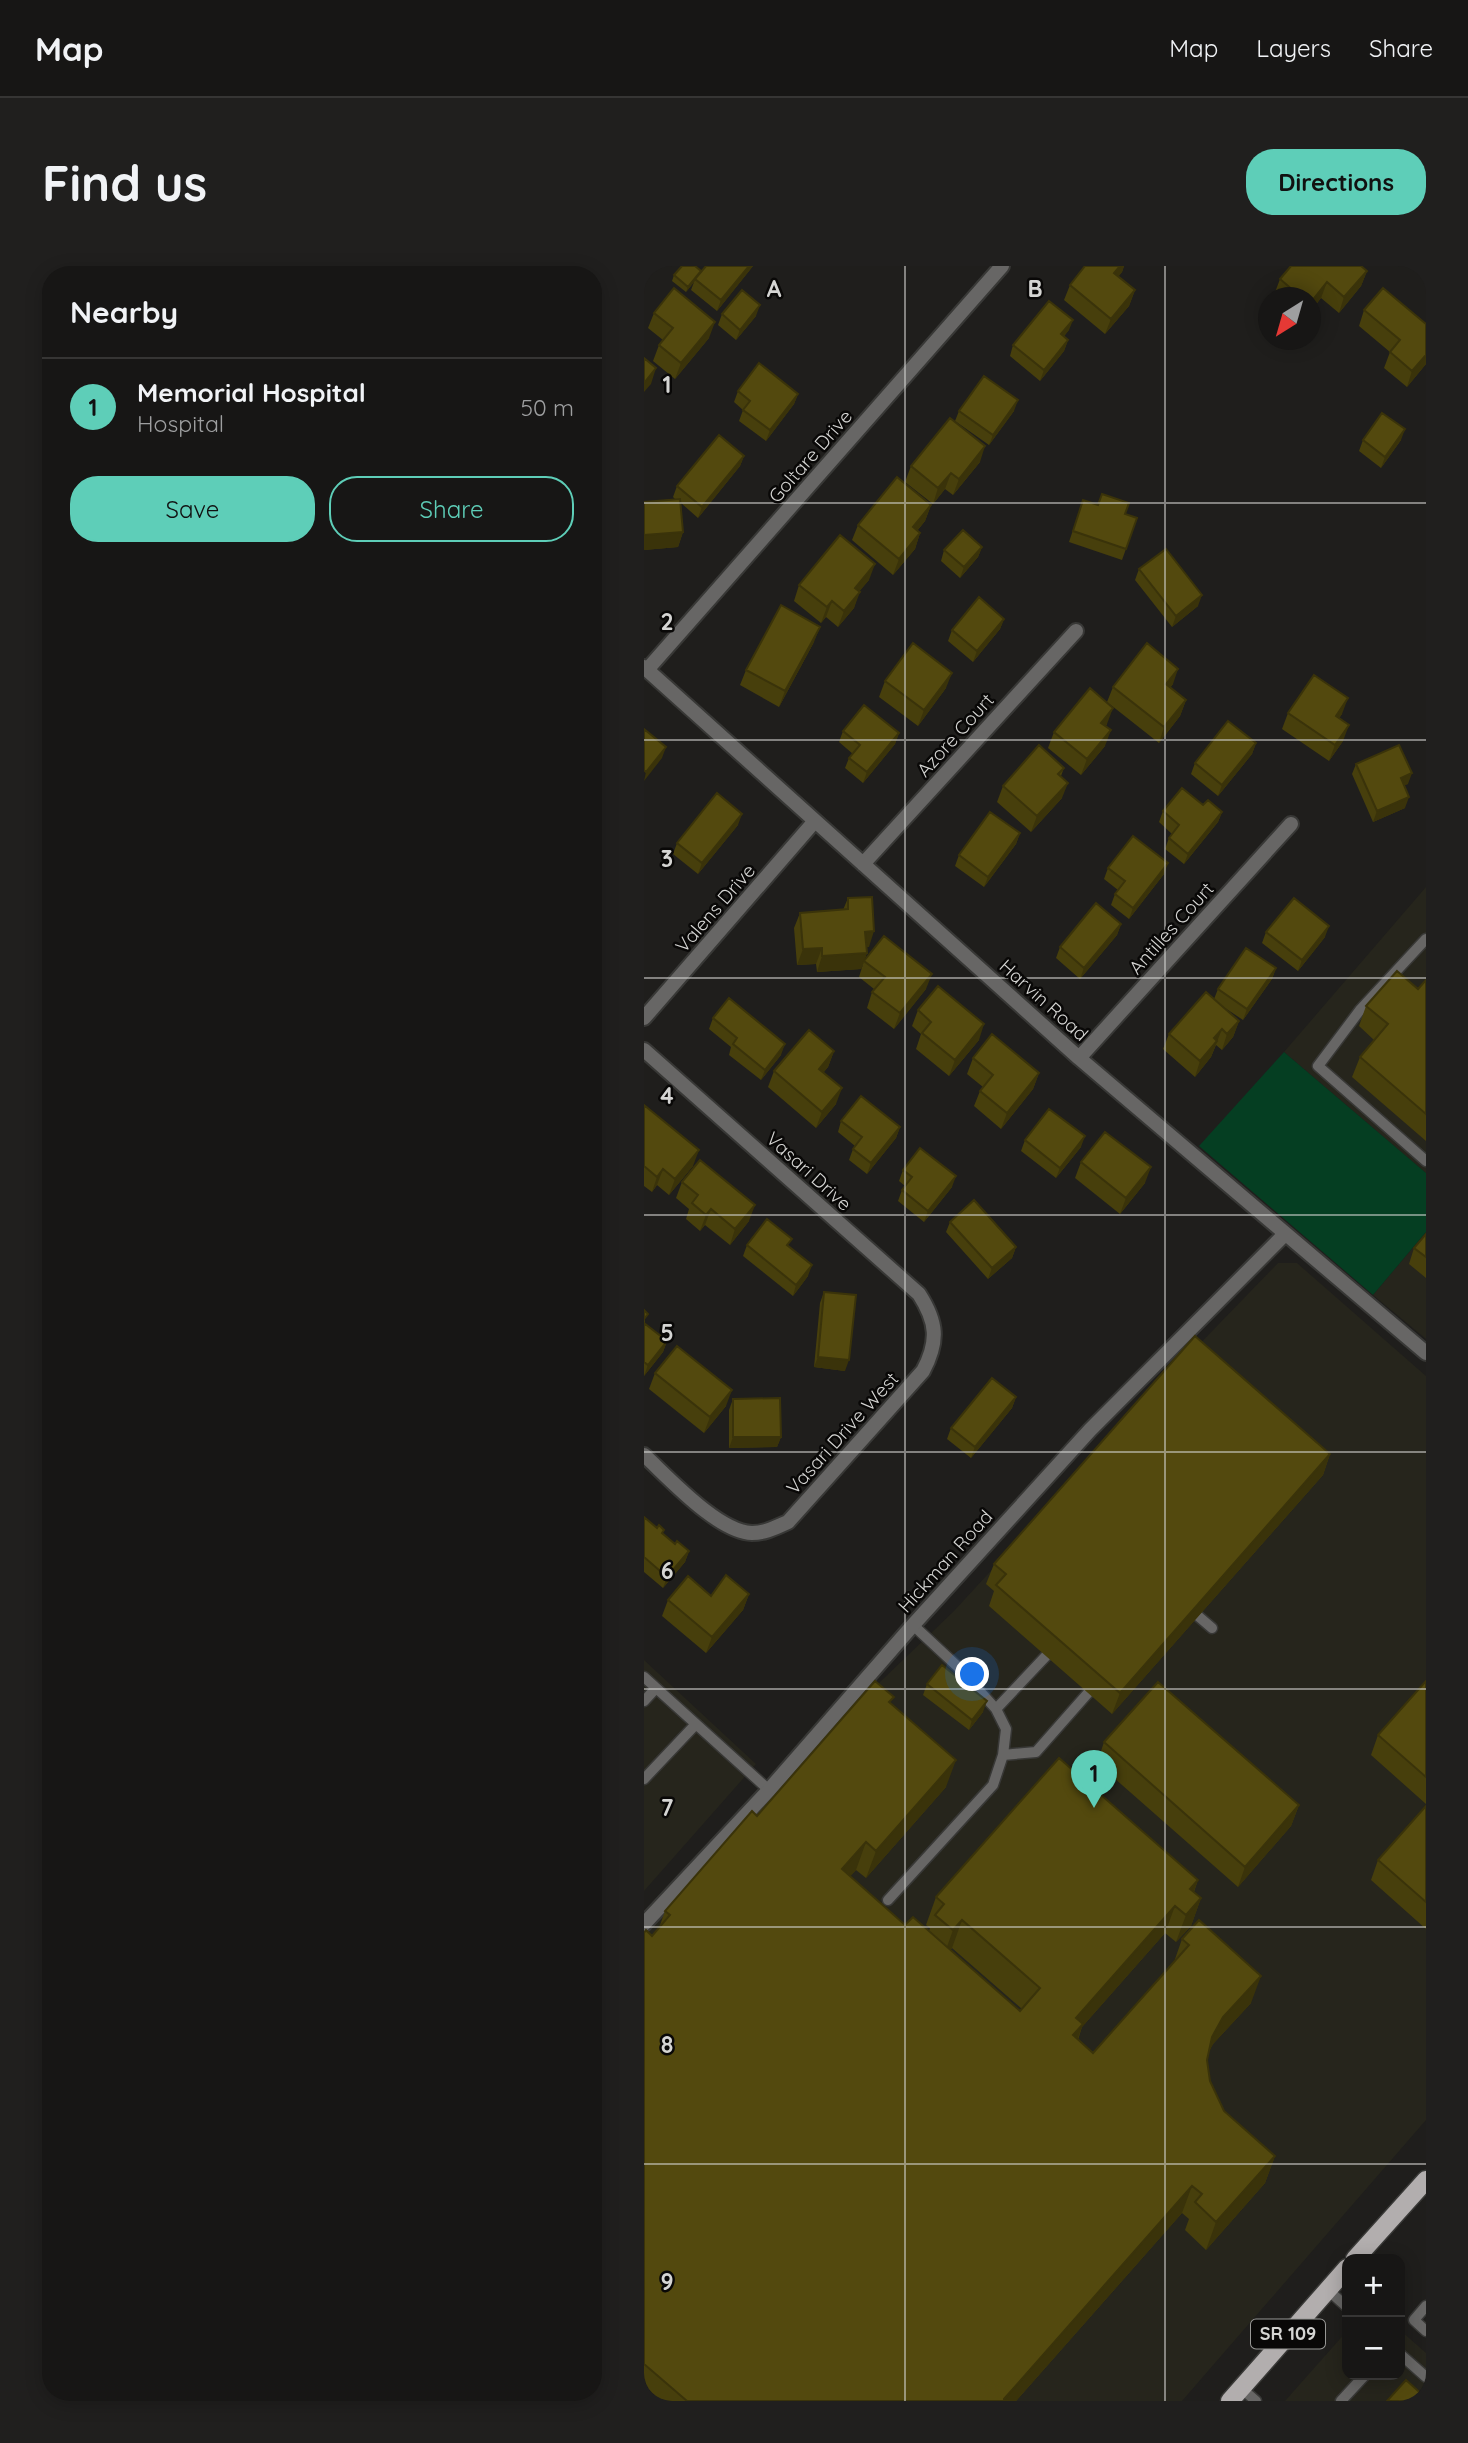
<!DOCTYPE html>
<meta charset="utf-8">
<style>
:root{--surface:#171615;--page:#201f1e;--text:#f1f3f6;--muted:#9e9fa0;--line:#363534;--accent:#5eceb8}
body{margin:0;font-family:Quicksand,sans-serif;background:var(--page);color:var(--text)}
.controls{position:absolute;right:21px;bottom:21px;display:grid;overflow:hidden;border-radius:14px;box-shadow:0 4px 18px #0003}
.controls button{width:63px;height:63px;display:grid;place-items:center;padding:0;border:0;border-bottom:2px solid var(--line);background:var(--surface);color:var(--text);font:35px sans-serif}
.compass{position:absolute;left:614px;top:21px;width:63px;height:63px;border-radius:50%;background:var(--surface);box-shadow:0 4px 18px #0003;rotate:217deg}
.you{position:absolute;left:329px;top:1409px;width:24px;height:24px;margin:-18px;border:5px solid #fff;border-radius:50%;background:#1a73e8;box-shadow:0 0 0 10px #1a73e833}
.badge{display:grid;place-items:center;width:46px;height:46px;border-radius:50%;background:var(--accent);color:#111;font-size:23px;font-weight:700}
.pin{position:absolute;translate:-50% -58px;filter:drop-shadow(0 2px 4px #0008)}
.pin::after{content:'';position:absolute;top:37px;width:24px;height:21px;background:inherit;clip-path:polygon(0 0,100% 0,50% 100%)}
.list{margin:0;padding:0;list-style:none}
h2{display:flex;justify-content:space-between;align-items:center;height:91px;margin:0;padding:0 28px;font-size:30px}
h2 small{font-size:23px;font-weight:400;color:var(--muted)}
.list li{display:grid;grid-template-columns:46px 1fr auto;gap:21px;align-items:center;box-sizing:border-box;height:98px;padding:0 28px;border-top:2px solid var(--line)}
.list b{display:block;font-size:26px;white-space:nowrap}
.list p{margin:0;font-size:23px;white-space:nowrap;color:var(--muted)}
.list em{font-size:23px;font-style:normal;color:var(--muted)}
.actions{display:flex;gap:14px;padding:21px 28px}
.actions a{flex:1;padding:16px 0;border:2px solid var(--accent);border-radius:28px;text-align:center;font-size:24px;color:var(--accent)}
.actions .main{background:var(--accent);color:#111}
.map{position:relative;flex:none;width:782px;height:2135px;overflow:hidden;border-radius:28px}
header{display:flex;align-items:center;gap:42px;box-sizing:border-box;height:98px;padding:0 35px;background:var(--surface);border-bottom:2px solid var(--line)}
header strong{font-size:33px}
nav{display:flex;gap:38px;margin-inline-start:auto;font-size:24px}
.intro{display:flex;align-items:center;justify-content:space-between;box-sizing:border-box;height:168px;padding:0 42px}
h1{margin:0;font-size:49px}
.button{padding:18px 32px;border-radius:28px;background:var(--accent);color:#111;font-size:24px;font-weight:700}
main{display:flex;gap:42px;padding:0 42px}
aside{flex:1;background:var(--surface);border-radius:28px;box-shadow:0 4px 18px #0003}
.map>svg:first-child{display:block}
.built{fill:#26251c}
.grass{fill:#053e22}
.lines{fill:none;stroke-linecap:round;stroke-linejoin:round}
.service-casing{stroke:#383836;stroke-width:13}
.minor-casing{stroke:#383836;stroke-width:18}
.primary-casing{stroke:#383836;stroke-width:21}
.service{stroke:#676665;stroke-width:10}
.minor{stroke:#676665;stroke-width:14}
.primary{stroke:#b2aeae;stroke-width:18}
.wall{fill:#473f0c;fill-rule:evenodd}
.shaded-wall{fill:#3a330a}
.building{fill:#53490e;stroke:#3a330a;stroke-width:2}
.grid{fill:none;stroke:#d5d5d3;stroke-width:2;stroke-opacity:0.55}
.labels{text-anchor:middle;stroke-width:5;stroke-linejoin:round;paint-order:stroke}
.shield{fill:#090807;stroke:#989896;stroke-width:2}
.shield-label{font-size:18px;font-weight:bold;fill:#d5d5d3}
.street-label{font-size:19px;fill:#d5d5d3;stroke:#090807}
.grid-label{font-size:23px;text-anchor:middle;font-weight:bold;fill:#d5d5d3;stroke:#090807;stroke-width:5;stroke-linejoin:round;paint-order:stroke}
</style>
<header>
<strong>Map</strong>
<nav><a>Map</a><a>Layers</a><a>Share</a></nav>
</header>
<div class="intro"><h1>Find us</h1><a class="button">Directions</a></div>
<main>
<aside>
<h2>Nearby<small></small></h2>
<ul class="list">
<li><span class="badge">1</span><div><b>Memorial Hospital</b><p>Hospital</p></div><em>50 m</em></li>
</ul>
<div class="actions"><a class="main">Save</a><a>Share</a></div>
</aside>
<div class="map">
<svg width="782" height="2135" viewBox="0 0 782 2135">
<rect width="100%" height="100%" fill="#1f1e1c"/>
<path class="built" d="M782,621V907L640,786Z
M782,966V1073L729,1029Z
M634,997H653L782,1110V1854L538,2135H0V1670L237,1415L310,1345L544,1090Z
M0,1394L112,1498L0,1625Z
M756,2064L782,2087V2135H641L703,2065V2109H756Z"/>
<path class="grass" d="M640,786L782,907V966L729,1029L555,880Z"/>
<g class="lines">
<g class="service-casing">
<path id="service" d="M782,673L716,744L674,800L782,895
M554,1350L568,1362
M0,1411L125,1524
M0,1435L12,1422
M352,1443L402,1390
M359,1489L392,1486L444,1427
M0,1513L52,1458
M244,1634L349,1519L359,1489L362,1463L352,1443L313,1400L269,1359
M684,2024L703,2041
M782,2040L770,2054L782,2065
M756,2088L782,2111
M597,2122L612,2135
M697,2135L721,2109"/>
</g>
<g class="minor-casing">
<path id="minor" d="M0,401L435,792L782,1087
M3,404L358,0
M219,598L432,365
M0,752L170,556
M0,784L275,1028C293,1056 295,1075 279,1105L144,1256C132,1261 122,1267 108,1267C74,1266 25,1212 0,1189
M435,792L647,558
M0,1658L125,1524L269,1359L446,1164L641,968"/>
</g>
<g class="primary-casing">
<path id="primary" d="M711,1993L782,1914
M586,2135L703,2002"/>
</g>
<use href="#service" class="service"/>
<use href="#minor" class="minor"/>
<use href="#primary" class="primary"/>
</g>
<path class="wall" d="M109,0L73,45L47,24L50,16L42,26L28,15L30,9L57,5L55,8Z
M441,0H480L478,6L474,11L491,24L485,40L461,68L420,34L426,19Z
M723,5L717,20L695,47L677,32L667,45V32H634L630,29L636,13Z
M720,44L782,58V98L763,121L740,102L746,86L715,60Z
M10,47L65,72L31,113L9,95L15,79L19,74L4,62Z
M78,48L112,50L92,74L74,59Z
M425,64L420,70L424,74L420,85L396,115L366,90L369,79Z
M94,125L154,128L150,138L122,175L95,155L99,144L90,136Z
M315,145H370L345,179L311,155Z
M719,174H757L737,202L715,185Z
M100,190L96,200L54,252L37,237L39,266L34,281L0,284V236L31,233L29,231L33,220Z
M336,196L309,229L301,223L289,238L261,216L267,200Z
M439,234L493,252L478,294L425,276Z
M287,239L281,255L273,265L276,267L271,283L249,309L208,274L214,259Z
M338,281L334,291L316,312L297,295L300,284Z
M495,303L554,340L528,361L491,314Z
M225,314L215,325L210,342L194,361L182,351L177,357L150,335L155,319Z
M360,353L356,363L329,396L304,375L308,364Z
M170,376L135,441L96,419L102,404Z
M241,415L302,422L274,460L235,431Z
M529,418L526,422L542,434L536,450L515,477L463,436L469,421Z
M644,447L698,448L695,452L699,475L685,495L638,463Z
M463,458L462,460L461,480L437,509L404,482L410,466Z
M199,465L255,467L251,478L219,517L201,502L205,492L209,488L195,476Z
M612,477L608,488L574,530L547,508L551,497Z
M712,498L764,518L760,519L761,542L729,556L708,508Z
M420,502L417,510L418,532L387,566L353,536L359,520Z
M559,539L578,546L574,556L540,598L521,583L525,572L528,568L515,556L519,545Z
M94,559L54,608L29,588L33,577Z
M376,567L372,578L340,621L311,600L315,589Z
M464,602L520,608L485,653L467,639L471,628L474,624L460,613Z
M204,632L225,681H222L223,687L217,703L173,706L172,698L153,699L150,662L156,647L199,644Z
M477,658L473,669L436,713L412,692L416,681Z
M622,666L681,671L654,705L618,677Z
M220,695L282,723L250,763L223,742L228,726L230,723L215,711Z
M632,702L628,713L599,754L575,738L595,755L589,771L578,784L572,779L567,791L551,811L519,783L525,768L570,733L574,723Z
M782,714V875L708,811L716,791L730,774L715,760L722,740L774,723Z
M274,744L335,774L305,810L272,783L277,768L268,760Z
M69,752L137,789L117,814L85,789L87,781L65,763Z
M190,785L184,801L179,807L192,838L172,862L124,821L130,805Z
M329,792L395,807L389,823L357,863L330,840L336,825L339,821L323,808Z
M0,839L49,900L25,929L13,919L8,926L0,920Z
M197,855L256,861L252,872L223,908L205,894L209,883L211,880L194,866Z
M381,874L437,881L412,912L377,885Z
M437,896L501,917L476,948L431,912Z
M259,904L308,921L280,956L254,935L258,924L261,920L255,915Z
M38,916L105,955L86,979L61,959L56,965L42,953L45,943L32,932Z
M306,956L372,981L368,992L344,1013L302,966Z
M782,968V1012L765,998L770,982Z
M103,979L145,981L164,1010L149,1030L99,990Z
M180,1026L201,1105L170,1101L176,1037Z
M0,1044L1,1058L23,1075L19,1086L0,1110Z
M11,1107L82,1140L60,1167L5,1123Z
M372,1131L368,1142L327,1192L303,1173L307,1162Z
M89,1133L137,1171L133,1181L85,1182V1144Z
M686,1188L679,1209L468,1448L345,1340L350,1325L342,1318L350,1298Z
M0,1251L31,1278L45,1285L41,1296L19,1322L0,1306Z
M105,1328L99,1344L62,1387L18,1350L24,1334Z
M782,1415V1538L727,1489L734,1469Z
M283,1418L339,1446L325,1464L279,1429Z
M247,1438L302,1521L222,1612L212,1604L206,1610L261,1659L285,1665L286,1662L282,1659L292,1631L554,1614L550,1626L557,1632L547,1660L532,1676L521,1667L438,1761L434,1774L449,1787L530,1696L538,1673L607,1737L569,1778L564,1787L563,1794L566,1815L580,1845L631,1890L621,1917L562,1984L541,1964L545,1953L538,1947L372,2135H1L0,2134V1667L8,1670L15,1662L21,1645L113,1550ZM308,1682L378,1743L376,1745L306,1684Z
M460,1476L655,1539L647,1560L594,1621L453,1497Z
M782,1540V1663L727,1614L734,1594Z"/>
<path class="shaded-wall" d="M105,0H109L73,45L77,34Z
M476,0H480L478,6L464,23L470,7Z
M57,5L55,10L42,26L44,21Z
M723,5L717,20L695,47L700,31Z
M683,16L677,32L667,45V36Z
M491,24L485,40L461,68L467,53Z
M116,39L112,50L92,74L96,64Z
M429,54L425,64L413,79L417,68Z
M71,56L65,72L31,113L37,97Z
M424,74L420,85L396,115L400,104Z
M782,89V98L763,121L768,105Z
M12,102L7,118L0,126V117Z
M154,128L150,138L122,175L126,164Z
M374,134L370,145L345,179L349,169Z
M761,163L757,174L737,202L741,191Z
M341,180L336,196L309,229L315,213Z
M100,190L96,200L54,252L58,241Z
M307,207L301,223L289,238L294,222Z
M287,239L281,255L263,277L269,261Z
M39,266L34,281L0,284V269Z
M276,267L271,283L249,309L255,293Z
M338,281L334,291L316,312L320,301Z
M231,298L225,314L205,338L211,322Z
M216,326L210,342L194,361L200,345Z
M558,329L554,340L528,361L532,350Z
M188,335L182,351L177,357L183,341Z
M360,353L356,363L329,396L333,385Z
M176,361L170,376L135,441L141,425Z
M534,403L529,418L516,434L522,418Z
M308,407L302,422L274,460L280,444Z
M704,432L698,448L686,466L692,450Z
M542,434L536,450L515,477L520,461Z
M469,442L463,458L452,473L457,457Z
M705,459L699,475L685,495L691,479Z
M467,464L461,480L437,509L443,493Z
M255,467L251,478L219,517L223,506Z
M612,477L608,488L574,530L578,519Z
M22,481L18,492L0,515L2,506Z
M768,507L764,518L753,522L757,512Z
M424,517L418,532L387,566L393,550Z
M765,531L761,542L729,556L733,545Z
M578,546L574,556L540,598L544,588Z
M98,548L94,559L54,608L58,597Z
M376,567L372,578L340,621L344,611Z
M524,597L520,608L485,653L489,642Z
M477,658L473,669L436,713L440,702Z
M685,660L681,671L654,705L658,694Z
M230,665L225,681L215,682L221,666Z
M178,682L172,698L153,699L159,683Z
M223,687L217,703L173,706L178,690Z
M632,702L628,713L599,754L603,743Z
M288,708L282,723L250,763L256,747Z
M595,755L589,771L578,784L583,768Z
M340,758L335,774L305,810L311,794Z
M578,763L567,791L551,811L556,795L570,772Z
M141,778L137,789L117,814L121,804Z
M190,785L184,801L169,819L175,803Z
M395,807L389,823L357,863L363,847Z
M198,822L192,838L172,862L178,846Z
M256,861L252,872L223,908L227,897Z
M441,870L437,881L412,912L416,902Z
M55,884L49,900L25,929L31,913Z
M507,901L501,917L476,948L482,932Z
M19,903L13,919L8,926L13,911Z
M312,910L308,921L280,956L284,945Z
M111,939L105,955L86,979L91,963Z
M67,943L61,959L56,965L62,949Z
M372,981L368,992L344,1013L348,1002Z
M168,999L164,1010L149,1030L152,1019Z
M23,1075L19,1086L0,1110L4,1099Z
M174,1091L205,1094L201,1105L170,1101Z
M88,1124L82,1140L60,1167L66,1151Z
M372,1131L368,1142L327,1192L331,1181Z
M89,1171H137L133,1181L85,1182Z
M686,1188L679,1209L468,1448L476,1427Z
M45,1285L41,1296L19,1322L23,1311Z
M105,1328L99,1344L62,1387L68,1371Z
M343,1435L339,1446L325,1464L328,1454Z
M312,1494L302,1521L222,1612L232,1585Z
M655,1539L647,1560L594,1621L601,1601Z
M222,1576L212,1604L188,1631L198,1603Z
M554,1614L544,1641L546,1623Z
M557,1632L547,1660L532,1676L542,1649Z
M531,1640L521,1667L438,1761L429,1785L419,1797L432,1752Z
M318,1654L308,1682L299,1692L309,1664Z
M617,1710L607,1737L569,1778L558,1799L568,1771L579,1751Z
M631,1890L621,1917L562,1984L572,1956Z
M548,1920L538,1947L372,2135H359Z"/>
<path class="building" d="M38,0H51L57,5L44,21L30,9Z
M62,0H105L77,34L51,13Z
M441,0H476L470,7L491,24L467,53L426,19Z
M647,0H717L723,5L700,31L683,16L667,36V32H658L636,13Z
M30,22L71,56L37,97L15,79L29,62L10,47Z
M739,22L782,58V89L768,105L746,86L756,74L720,44Z
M98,24L116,39L96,64L78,48Z
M405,35L429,54L417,68L424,74L400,104L369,79Z
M0,92L12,102L0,117Z
M115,97L154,128L126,164L99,144L106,135L94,125Z
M340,110L374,134L349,169L315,145Z
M738,147L761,163L741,191L719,174Z
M306,152L341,180L315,213L307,207L294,222L267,200Z
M75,169L100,190L58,241L33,220Z
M253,211L287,239L269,261L276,267L255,293L214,259Z
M458,228L485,237L481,248L493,252L482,283L429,265L439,234L454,239Z
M36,233L39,266L0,269V236Z
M319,264L338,281L320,301L300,284Z
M196,269L231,298L211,322L216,326L200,345L188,335L183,341L155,319Z
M522,283L558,329L532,350L495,303Z
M335,331L360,353L333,385L308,364Z
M137,339L176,361L141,425L102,404Z
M269,377L308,407L280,444L241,415Z
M503,377L534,403L522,418L542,434L520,461L469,421Z
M670,409L704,432L692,450L705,459L691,479L644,447Z
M446,422L469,442L457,457L467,464L443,493L410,466Z
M220,439L255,467L223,506L205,492L216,479L199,465Z
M584,455L612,477L578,519L551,497Z
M0,463L22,481L2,506L0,504Z
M395,479L420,502L414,508L424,517L393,550L359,520Z
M755,479L768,507L757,512L765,531L733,545L712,498Z
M538,522L559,539L564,534L578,546L544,588L525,572L535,559L519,545Z
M73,527L98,548L58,597L33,577Z
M346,546L376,567L344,611L315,589Z
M489,570L524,597L489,642L471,628L481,615L464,602Z
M228,631L230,665L221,666L223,687L178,690V682L159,683L156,647L204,643V632Z
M650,632L685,660L658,694L622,666Z
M452,637L477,658L440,702L416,681Z
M240,670L288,708L256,747L228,726L241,711L220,695Z
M602,682L632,702L603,743L574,723Z
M753,705L774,723L782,714V848L716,791L744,758L722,740Z
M294,720L340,758L311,794L278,767L287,756L274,744Z
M562,726L595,755L583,768L578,763L570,772L573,775L556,795L525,768Z
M85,732L141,778L121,804L89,778L93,772L69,752Z
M165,764L190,785L175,803L198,822L178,846L130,805Z
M348,768L395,807L363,847L336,825L349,809L329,792Z
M217,830L256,861L227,897L209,883L218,871L197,855Z
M0,839L55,884L31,913L19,903L13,911L0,900Z
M405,843L441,870L416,902L381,874Z
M461,866L507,901L482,932L437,896Z
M276,882L312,910L284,945L258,924L268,911L259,904Z
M56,894L111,939L91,963L67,943L62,949L48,937L54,929L38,916Z
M330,934L372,981L348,1002L306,956Z
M123,953L148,973L143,979L168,999L152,1019L103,979Z
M782,968V991L770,982Z
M180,1026L212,1029L205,1094L174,1091Z
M0,1044L4,1048L0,1053Z
M0,1057L23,1075L4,1099L0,1096Z
M551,1070L686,1188L476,1427L352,1319L362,1308L350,1298Z
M33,1080L88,1124L66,1151L11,1107Z
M348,1112L372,1131L331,1181L307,1162Z
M136,1132L137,1171H89V1133Z
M0,1251L13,1262L15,1259L20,1264L18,1267L31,1278L33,1275L45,1285L23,1311L0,1291Z
M82,1309L105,1328L68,1371L24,1334L44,1310L67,1330Z
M298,1399L343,1435L328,1454L283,1418Z
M231,1415L250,1431L245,1436L312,1494L232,1585L222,1576L198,1603L261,1659L269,1651L376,1745L396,1722L318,1654L309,1664L291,1649L300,1638L292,1631L415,1492L554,1614L546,1623L557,1632L542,1649L531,1640L432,1752L439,1758L429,1769L449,1787L545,1679L538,1673L555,1654L617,1710L579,1751L568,1771L563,1794L566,1815L580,1845L631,1890L572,1956L551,1936L558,1928L548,1920L360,2133V2135H43L0,2098V1667L2,1664L8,1670L26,1649L21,1645L108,1545L113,1550Z
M782,1415V1511L734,1469Z
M514,1416L655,1539L601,1601L460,1476Z
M782,1540V1636L734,1594Z
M762,2114L782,2132V2135H743Z"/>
<path class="grid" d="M261,0V2135M521,0V2135M0,237H782M0,474H782M0,712H782M0,949H782M0,1186H782M0,1423H782M0,1661H782M0,1898H782"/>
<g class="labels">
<rect class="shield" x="607" y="2053.5" width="74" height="29" rx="5"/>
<g class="shield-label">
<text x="644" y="2074">SR 109</text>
</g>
<g class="street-label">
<text transform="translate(166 190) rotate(-49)" y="7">Goltare Drive</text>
<text transform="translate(311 469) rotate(-48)" y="7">Azore Court</text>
<text transform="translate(71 642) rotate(-49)" y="7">Valens Drive</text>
<text transform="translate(527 662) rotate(-48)" y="7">Antilles Court</text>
<text transform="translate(400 734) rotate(42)" y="7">Harvin Road</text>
<text transform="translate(165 905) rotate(42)" y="7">Vasari Drive</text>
<text transform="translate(198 1167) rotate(-48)" y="7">Vasari Drive West</text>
<text transform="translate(301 1295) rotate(-48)" y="7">Hickman Road</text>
</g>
</g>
<g class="grid-label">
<text x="130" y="31">A</text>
<text x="391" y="31">B</text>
<text x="23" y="127">1</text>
<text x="23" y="364">2</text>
<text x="23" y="601">3</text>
<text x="23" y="838">4</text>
<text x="23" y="1075">5</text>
<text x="23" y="1313">6</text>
<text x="23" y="1550">7</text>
<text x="23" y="1787">8</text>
<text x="23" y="2024">9</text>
</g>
</svg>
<div class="controls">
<button>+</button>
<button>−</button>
</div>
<svg class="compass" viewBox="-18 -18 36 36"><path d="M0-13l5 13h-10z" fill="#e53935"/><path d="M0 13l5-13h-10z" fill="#9e9fa0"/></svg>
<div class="you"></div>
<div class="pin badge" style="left:450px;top:1542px">1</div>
</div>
</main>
